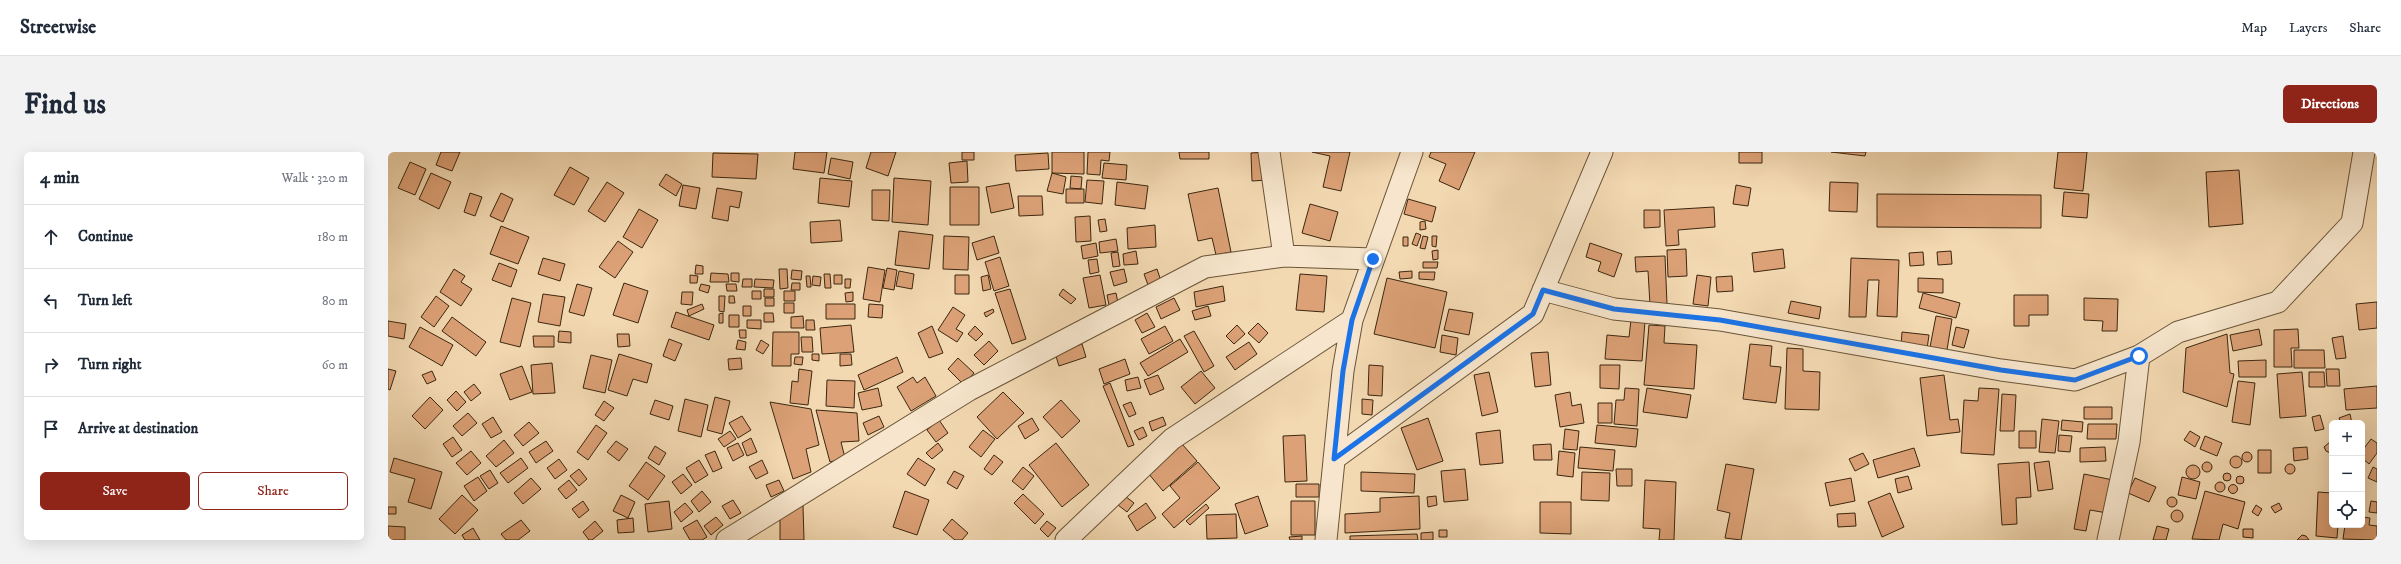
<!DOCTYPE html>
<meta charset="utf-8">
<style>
:root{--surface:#fff;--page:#f2f2f3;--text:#1f2937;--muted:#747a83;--line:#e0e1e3;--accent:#8f2418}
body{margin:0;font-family:"IM FELL DW Pica",serif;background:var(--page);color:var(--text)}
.controls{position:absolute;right:12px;bottom:12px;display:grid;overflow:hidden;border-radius:6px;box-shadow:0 4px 16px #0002}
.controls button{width:36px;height:36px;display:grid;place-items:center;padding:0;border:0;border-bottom:1px solid var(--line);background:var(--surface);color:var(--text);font:20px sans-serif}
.stop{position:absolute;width:12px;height:12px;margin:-9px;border:3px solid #1a73e8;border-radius:50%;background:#fff}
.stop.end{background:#1a73e8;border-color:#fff;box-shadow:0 1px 4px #0008}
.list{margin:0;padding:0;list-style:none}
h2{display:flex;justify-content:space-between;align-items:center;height:52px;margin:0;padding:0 16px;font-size:17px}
h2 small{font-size:13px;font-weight:400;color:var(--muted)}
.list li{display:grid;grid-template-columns:26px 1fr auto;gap:12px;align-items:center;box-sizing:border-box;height:64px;padding:0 16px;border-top:1px solid var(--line)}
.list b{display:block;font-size:15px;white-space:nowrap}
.list em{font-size:13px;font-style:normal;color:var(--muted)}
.actions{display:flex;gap:8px;padding:12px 16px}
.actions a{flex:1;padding:9px 0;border:1px solid var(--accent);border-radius:6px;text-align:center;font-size:14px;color:var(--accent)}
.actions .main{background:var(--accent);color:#fff}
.icon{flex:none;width:22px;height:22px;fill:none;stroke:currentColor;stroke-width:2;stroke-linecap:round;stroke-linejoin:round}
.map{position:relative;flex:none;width:1989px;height:388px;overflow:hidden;border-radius:6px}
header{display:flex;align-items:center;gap:24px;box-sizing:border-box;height:56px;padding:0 20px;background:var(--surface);border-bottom:1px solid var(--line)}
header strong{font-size:19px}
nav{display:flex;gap:22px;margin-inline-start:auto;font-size:14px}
.intro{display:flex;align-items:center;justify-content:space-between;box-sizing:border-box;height:96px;padding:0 24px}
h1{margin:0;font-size:28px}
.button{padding:10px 18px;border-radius:6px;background:var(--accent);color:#fff;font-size:14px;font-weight:700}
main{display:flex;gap:24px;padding:0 24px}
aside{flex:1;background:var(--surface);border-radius:6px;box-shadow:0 4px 16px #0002}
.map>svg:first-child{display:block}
.building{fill:#dca176;stroke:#3c2710}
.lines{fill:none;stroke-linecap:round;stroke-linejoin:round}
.street-casing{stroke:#6a5438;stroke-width:23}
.street{stroke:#f7e6cd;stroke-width:21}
.route{stroke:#1a73e8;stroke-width:5}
</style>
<header>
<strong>Streetwise</strong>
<nav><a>Map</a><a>Layers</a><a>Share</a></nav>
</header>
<div class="intro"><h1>Find us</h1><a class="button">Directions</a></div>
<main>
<aside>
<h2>4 min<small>Walk · 320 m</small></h2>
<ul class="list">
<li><svg class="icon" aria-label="ahead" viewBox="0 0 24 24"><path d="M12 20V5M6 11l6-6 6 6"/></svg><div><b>Continue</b></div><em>180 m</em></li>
<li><svg class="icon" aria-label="left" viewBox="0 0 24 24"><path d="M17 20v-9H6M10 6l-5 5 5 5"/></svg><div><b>Turn left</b></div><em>80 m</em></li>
<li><svg class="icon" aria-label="right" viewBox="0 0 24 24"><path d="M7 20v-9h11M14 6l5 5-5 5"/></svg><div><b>Turn right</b></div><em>60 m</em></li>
<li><svg class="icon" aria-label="arrive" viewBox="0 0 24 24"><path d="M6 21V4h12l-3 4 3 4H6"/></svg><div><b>Arrive at destination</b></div></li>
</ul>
<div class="actions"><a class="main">Save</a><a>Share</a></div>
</aside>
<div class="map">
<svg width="1989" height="388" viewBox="0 0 1989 388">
<rect width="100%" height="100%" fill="#f3d9b2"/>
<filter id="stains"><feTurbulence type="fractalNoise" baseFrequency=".005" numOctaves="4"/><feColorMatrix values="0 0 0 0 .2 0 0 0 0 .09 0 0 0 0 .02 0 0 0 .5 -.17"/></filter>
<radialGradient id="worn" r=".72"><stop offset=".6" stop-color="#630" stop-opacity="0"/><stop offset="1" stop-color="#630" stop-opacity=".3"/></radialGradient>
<path class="building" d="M53,0H72L64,19L48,13Z
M407,0H439L436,21L405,17Z
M483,0H508L500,24L478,16Z
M574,0H586V8H574Z
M664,0H696V22L664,21Z
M700,0H722L721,9L713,8L712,23L699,22Z
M791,0H821V7H792Z
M878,0L879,28L864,29L863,1Z
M924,0H962L953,39L935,35L942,4Z
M1043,0H1087L1071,38L1051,29L1058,12L1041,5Z
M1351,0H1374V11H1351Z
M1443,0H1478L1477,4Z
M1670,0H1699L1695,39L1666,36Z
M325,1L370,2L368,27L324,25Z
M660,1L661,17L628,19L627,3Z
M443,6L465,10L462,27L440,22Z
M579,9L580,30L563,31L561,11Z
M22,10L38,17L27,43L10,36Z
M716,11L739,13L738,28L714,26Z
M182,15L201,26L186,53L166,43Z
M1851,18L1855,72L1821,75L1818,20Z
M43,21L63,30L51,57L31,47Z
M664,21L678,25L675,42L659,39Z
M278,22L294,32L288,44L271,33Z
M683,24L694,25L693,37L682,36Z
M432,26L464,29L461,55L430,51Z
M506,26L543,29L540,73L504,70Z
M699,28L716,29L714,52L697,50Z
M219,30L236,41L217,70L200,59Z
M729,30L760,34L757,57L727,53Z
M1442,30L1470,31L1469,60L1441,59Z
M621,31L626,56L603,61L598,35Z
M295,33L312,36L308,57L291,54Z
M1348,33L1363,36L1360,54L1345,52Z
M562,35H591V73H562Z
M329,36L354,40L351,56L342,54L340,69L324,66Z
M830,36L843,100L828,103L824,86L810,89L800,42Z
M678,37H696V51H678Z
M484,38H502L501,69L484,68Z
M1676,40L1701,42L1699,66L1674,64Z
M82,41L94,45L87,64L76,60Z
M113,41L125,47L115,70L102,64Z
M1489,42L1653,43V76L1489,75Z
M630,44H654L655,63L631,64Z
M1020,47L1048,55L1044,70L1016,62Z
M922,52L950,60L942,89L914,81Z
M1326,55L1327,75L1290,78L1291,93L1278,94L1276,58Z
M251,57L270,68L254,96L235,85Z
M1256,58H1272V75L1256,76Z
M702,64L703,89L688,90L687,65Z
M717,67L719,79L712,80L710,68Z
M452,68L454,89L423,91L422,70Z
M1037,69L1038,77L1032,78V70Z
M767,73L768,95L740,97L739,76Z
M113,74L141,85L130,112L102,102Z
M511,79L545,83L541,117L507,113Z
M1028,81L1033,83L1029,94L1024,92Z
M556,84L581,85L580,118L555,117Z
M606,84L611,101L589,108L584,91Z
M1035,84L1040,85L1037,97L1032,96Z
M1044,84H1049L1048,95L1044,94Z
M1015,85H1020V94H1015Z
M728,87L730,99L712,101L711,90Z
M230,89L245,100L227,126L211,115Z
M708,91L710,104L695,107L693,94Z
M1202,91L1234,102L1226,125L1210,119L1213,110L1198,105Z
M1298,97L1299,124L1280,125L1279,98Z
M1395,97L1397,116L1366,120L1364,101Z
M1050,98V107L1045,108L1044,99Z
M748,99L750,112L736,113L735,102Z
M1563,99L1564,112L1550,113L1549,100Z
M730,100L732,114L725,115L723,101Z
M1535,100L1536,113L1522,114L1521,101Z
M1277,104L1279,152L1262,153L1260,119L1248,120L1247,105Z
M612,105L621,134L606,139L597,110Z
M155,106L177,112L172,129L150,122Z
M1463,106L1511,108L1509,165L1489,164L1491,128H1480L1478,165H1461Z
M709,107L711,120L702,122L700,108Z
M1035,110H1050L1049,116H1035Z
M111,111L129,118L123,135L104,128Z
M308,113L315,114V122H307Z
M480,115L497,118L492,150L475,147Z
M499,116L509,118L506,138L495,136Z
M66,117L77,124L73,130L84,137L73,154L52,140Z
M391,117H399L400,136L392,137Z
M736,117L739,130L726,134L722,120Z
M769,117L773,129L760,133L756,122Z
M404,118L414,119L413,128L403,127Z
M511,119L526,122L524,137L508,134Z
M1024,119V126L1012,127L1011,120Z
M1031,120H1047L1046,128L1031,127Z
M323,121L340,122L341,130H322Z
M343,121H351V130L343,129Z
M436,122H442L443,136H437Z
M912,122L939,124L936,160L908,158Z
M302,123L310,124L309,131H302Z
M446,123H454V132H446Z
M567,123H581V142H567Z
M600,123L603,137L595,139L593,125Z
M712,123L718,153L701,156L695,126Z
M1309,123L1323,125L1320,154L1305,152Z
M418,124H422L423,135H419Z
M425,124L433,125L432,134L424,133Z
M1344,124L1345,139L1329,140L1328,125Z
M999,126L1059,140L1047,196L986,182Z
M1530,126L1555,127V141L1530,140Z
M355,127H364V135H354Z
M367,127L386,128L385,136L366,135Z
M457,127H463L462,136H457Z
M236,131L260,139L250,171L225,163Z
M404,131H412V138H403Z
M189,132L204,136L196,164L181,160Z
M313,132L322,134L320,141L311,138Z
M338,132H348L349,139H339Z
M835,134L837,149L808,155L806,140Z
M376,137H386V145H376Z
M622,137L638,187L624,192L607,141Z
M675,137L688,147L683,152L671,143Z
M364,139H373V147H364Z
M396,139H407V149H396Z
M294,140H305L304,153L293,152Z
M465,140V149L458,150L457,141Z
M728,141L730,151L721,153L719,143Z
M1535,141L1572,151L1568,166L1531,156Z
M155,142L177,145L172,174L150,170Z
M1626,143H1660V163H1641V174H1626Z
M48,144L61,154L46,175L33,165Z
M331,144H337L336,160L331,159Z
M341,144H346L347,151H341Z
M124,146L143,151L132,195L112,190Z
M377,146H386V154H377Z
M786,146L792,158L773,167L768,155Z
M1696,146L1730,147L1729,179H1714L1715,169L1696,168Z
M1403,149L1433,155L1431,167L1400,161Z
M1989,150V176L1971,178L1968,152Z
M396,151H406V161H396Z
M314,152L316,157L301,164L299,158Z
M438,152H467V167H438Z
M481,152L495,153L494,166L480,165Z
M355,154H363V164H355Z
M820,154L823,164L807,168L804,159Z
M565,155L577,163L568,177L575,181L569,190L550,178Z
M605,157L606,160L598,165L596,161Z
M1061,157L1085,161L1081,183L1056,178Z
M288,160L326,173L321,188L283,175Z
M335,161V171H331V162Z
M376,161H385L386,170H376Z
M759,161L767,175L754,181L747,168Z
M341,163H351V175H341Z
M415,164L416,176H403V165Z
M1548,164L1564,167L1559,198L1542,195Z
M64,165L98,190L88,204L54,179Z
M359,168H373V177L359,176Z
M418,168H426L427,178H418Z
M1243,168L1257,169L1254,209L1217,207L1219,183L1241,185Z
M0,169L18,172L16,187L0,184Z
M870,171L880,181L871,191L860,181Z
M463,173L466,200L434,202L432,176Z
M849,173L857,182L846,192L838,184Z
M1261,173L1277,174L1276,191L1309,193L1306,237L1256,233Z
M544,174L555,201L541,206L530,181Z
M587,174L595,182L588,189L580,182Z
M777,174L785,189L761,202L753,187Z
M32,175L65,193L54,214L21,195Z
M1568,175L1581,178L1576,196L1564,193Z
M1871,177L1874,193L1845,199L1842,183Z
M1910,177L1911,196H1903L1904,215H1886V178Z
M351,178H358V186H352Z
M171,179L183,180V191L170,190Z
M806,179L826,214L816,220L796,184Z
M385,180H411V202H403V214H384Z
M1514,180L1541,183L1539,197L1513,194Z
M229,182H241L242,194L230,195Z
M1839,182L1842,221L1846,222L1839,255L1795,240L1798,196Z
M1054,183L1070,186L1068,203L1052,200Z
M145,184H166V195H146Z
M1955,184L1958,206L1948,207L1944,186Z
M413,185H424L425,200H414Z
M281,187L294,192L287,209L275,204Z
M792,187L800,200L760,224L752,211Z
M350,188L358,190L357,198L348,197Z
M373,188L381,193L375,202L368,198Z
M601,189L610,199L596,213L586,203Z
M861,190L869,202L847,218L838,205Z
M694,192L698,205L671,214L667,201Z
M1362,192L1384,194L1382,214L1393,215L1388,251L1355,247Z
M1399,196L1415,197V219L1432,220L1431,258L1397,257Z
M1906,198H1936L1937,216H1906Z
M1160,200L1163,233L1147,235L1143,201Z
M231,202L264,212L259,231L245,227L239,244L220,238Z
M424,202H431V209L424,208Z
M452,202H463L464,213L452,214Z
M203,203L224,208L217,241L195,236Z
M407,205H415L414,213L406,212Z
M509,205L515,220L476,238L470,223Z
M353,206L354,217L341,218L340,207Z
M570,206L586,221L576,233L560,217Z
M737,207L742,222L716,232L711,217Z
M1878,208V225H1851L1850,209Z
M164,211L167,241L145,242L143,213Z
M981,213L995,214L994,244L980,243Z
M1212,213H1232L1231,237L1212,236Z
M134,214L144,240L122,248L112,222Z
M0,217L8,219L2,238L0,237Z
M411,217L424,219L420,253L402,251L404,229L410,230Z
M1938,217H1951L1952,234H1939Z
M44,219L48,228L39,232L34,223Z
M813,219L827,236L807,252L793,235Z
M1101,220L1110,260L1094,264L1086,223Z
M1914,220L1918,264L1892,266L1889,222Z
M1921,220H1936L1937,235H1921Z
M770,223L776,237L762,243L756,228Z
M1556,223L1562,268L1570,267L1572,280L1539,284L1532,226Z
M525,225L529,231L537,225L548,244L523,259L509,235Z
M750,225L753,236L739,239L737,228Z
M439,228L467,229L466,256L438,254Z
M1850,229L1867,231L1862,273L1844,270Z
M722,231L746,293L740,295L715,234Z
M86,232L93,241L83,249L76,240Z
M1989,234V256L1958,258L1956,237Z
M490,236L494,254L474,258L470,241Z
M1237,236L1251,237L1249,274L1226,272L1228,248H1236Z
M1259,236L1303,243L1299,266L1255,260Z
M1591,236L1611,237L1606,303L1573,301L1576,248L1590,249Z
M68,239L78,250L69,259L59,248Z
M615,240L636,261L609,287L589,265Z
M1182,240L1184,254L1193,252L1196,271L1172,275L1167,243Z
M1614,242L1628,243L1626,279H1612Z
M42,245L55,258L37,277L24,264Z
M327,245L342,249L334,282L319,278Z
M297,247L320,253L313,285L290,279Z
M974,247L985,248L984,263L974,262Z
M267,248L285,254L281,268L262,262Z
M673,248L692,269L674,286L655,265Z
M216,249L226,256L216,269L207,263Z
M382,250L423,257L431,293L418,297L423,320L405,327Z
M743,250L748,262L741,265L735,253Z
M1210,251H1224V271H1210Z
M1696,255H1724V267H1696Z
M428,258L469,261L471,289L453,290L457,306L442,310Z
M80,261L89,271L74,284L65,274Z
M1962,262L1964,271H1953L1951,266Z
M1932,263L1936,277L1927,279L1924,265Z
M354,264L363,278L350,286L341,271Z
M491,264L496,275L480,283L475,271Z
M105,265L114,280L103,286L94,272Z
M775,265L778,273L764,279L761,270Z
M644,266L651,278L637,287L630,274Z
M1040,266L1055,309L1029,318L1013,276Z
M1654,267L1671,269L1667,301L1651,300Z
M551,268L560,281L548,290L539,278Z
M1674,268L1695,270L1694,280L1673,278Z
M141,270L151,281L135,294L126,283Z
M1700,272H1729L1728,287H1699Z
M208,273L219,281L200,308L189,300Z
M1209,273L1250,277L1248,295L1207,291Z
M755,275L759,284L751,288L746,279Z
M1177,277L1191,279L1189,298L1175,297Z
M595,278L607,287L593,305L581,295Z
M1112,278L1115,311L1092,313L1088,281Z
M342,279L348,287L336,295L330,287Z
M1631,279H1648V296H1631Z
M1802,279L1812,285L1807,295L1796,288Z
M917,283L919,329L897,330L895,284Z
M1671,283L1684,284L1682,300L1670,299Z
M1817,284L1834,291L1829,304L1812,297Z
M65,285L74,298L64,305L55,292Z
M363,286L369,300L359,304L354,291Z
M1983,287L1989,291V301L1981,312L1974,306V299Z
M116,288L126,301L108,315L98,304Z
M158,289L165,299L148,311L141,300Z
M228,289L240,297L231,309L219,300Z
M1942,290L1944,291V300L1942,301L1938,299L1936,295Z
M350,291L356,303L345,309L339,296Z
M550,291L555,298L544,307L538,301Z
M668,291L701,333L674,355L641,313Z
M794,292L809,309L775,339L760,321Z
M1163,292L1164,308H1146L1145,293Z
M267,294L278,301L271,313L260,306Z
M1192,295L1227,298L1225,319L1190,316Z
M1717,295L1718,309L1692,310V296Z
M1919,295L1920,307L1906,309L1905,296Z
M1526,296L1532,314L1490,326L1485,308Z
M1870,298H1883V321H1870Z
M83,299L93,311L79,323L68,311Z
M327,299L334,316L325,320L317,303Z
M1171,299L1187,301L1185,325L1169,323Z
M1854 305a5 5 0 1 1 10 0a5 5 0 1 1-10 0Z
M1475,301L1481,312L1467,319L1461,307Z
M606,303L615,310L604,323L596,317Z
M1842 310a6 6 0 1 1 12 0a6 6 0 1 1-12 0Z
M6,306L54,320L43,357L20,350L27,327L2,320Z
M133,306L140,316L120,331L112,321Z
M530,306L547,317L537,334L519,322Z
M171,307L179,318L167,327L159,316Z
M311,308L320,323L307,331L298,316Z
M374,308L380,321L368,327L361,315Z
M1661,309L1665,337L1650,339L1646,311Z
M258,310L277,324L260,348L241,334Z
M810,310L832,336L786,376L774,362L792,346L782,334Z
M1641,310L1643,345L1628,346L1629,372L1614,373L1610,312Z
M1814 315a5 5 0 1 1 10 0a5 5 0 1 1-10 0Z
M1338,312L1366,317L1353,388L1337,386L1342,361L1329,358Z
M1897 317a5 5 0 1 1 10 0a5 5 0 1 1-10 0Z
M1798 320a7 7 0 1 1 14 0a7 7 0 1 1-14 0Z
M635,315L646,324L635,338L624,329Z
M1985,315L1989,317V330L1980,326Z
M191,317L199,327L191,334L182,324Z
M1077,317L1080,348L1056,350L1053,319Z
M1228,317H1244V334H1229Z
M102,318L110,331L101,337L92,324Z
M566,319L576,324L569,337L559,331Z
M973,320L1027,322L1026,341L973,339Z
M1194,320L1222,321L1221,349L1193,348Z
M1835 325a4 4 0 1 1 8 0a4 4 0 1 1-8 0Z
M295,322L304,333L293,342L284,330Z
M1696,322L1725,328L1719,361L1702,358L1698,379L1686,377Z
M1520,324L1524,337L1510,341L1507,327Z
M1848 328a4 4 0 1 1 8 0a4 4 0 1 1-8 0Z
M90,325L99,339L86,349L76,334Z
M1794,325L1812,330L1808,347L1790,343Z
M143,326L153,337L135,352L126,341Z
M1463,326L1467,349L1442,354L1437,331Z
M1747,326L1768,335L1761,350L1740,341Z
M181,328L189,338L178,347L170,337Z
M391,328L396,339L383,345L378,333Z
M1257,328L1288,330L1286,388H1271L1272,377L1255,376Z
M1827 335a5 5 0 1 1 10 0a5 5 0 1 1-10 0Z
M908,332H931V345H908Z
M1840.5 337a4.5 4.5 0 1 1 9 0a4.5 4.5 0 1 1-9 0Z
M314,339L323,350L311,360L303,349Z
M517,339L541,348L529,383L505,375Z
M1817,339L1857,350L1850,377L1835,372L1831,388L1804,387Z
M1930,340L1944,341V373H1950L1949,386L1928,384Z
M1502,341L1516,375L1494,385L1480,350Z
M635,342L656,362L647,372L626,351Z
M74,343L90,358L67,382L51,367Z
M233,343L247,350L240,366L225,359Z
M737,344L746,351L739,360L730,353Z
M870,344L880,374L857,382L847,352Z
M1031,344L1032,377L957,381V362L992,360V346Z
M1048,344L1049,353L1040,355L1039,345Z
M1779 350a5 5 0 1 1 10 0a5 5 0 1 1-10 0Z
M345,348L353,361L342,367L334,354Z
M195,349L201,358L191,366L184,357Z
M281,349L284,377L260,380L257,352Z
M903,349H927V383H903Z
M1983,349L1989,350V361L1981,360Z
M1152,350H1183V382L1152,381Z
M297,351L305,360L293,370L286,360Z
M758,351L768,366L749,379L740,364Z
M1891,351L1894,357L1887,361L1883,355Z
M818,352L821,356L802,373L798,369Z
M1868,353L1874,357L1870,364L1864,360Z
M392,354H415L416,388H392Z
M0,355H8V362H0Z
M1783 364a6 6 0 1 1 12 0a6 6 0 1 1-12 0Z
M1467,361L1468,374L1450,375L1449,362Z
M848,362L849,386L819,387L818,363Z
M328,365L335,373L323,383L316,374Z
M1974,365L1982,366L1981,373L1989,374V388L1955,387L1957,373H1974Z
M245,366L246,380L230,381L229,368Z
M564,367L580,381L574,388H567L555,378Z
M133,368L142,379L130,388H118L113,382Z
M309,368L319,385L314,388H302L295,376Z
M207,369L215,379L204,388H201L195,380Z
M659,369L668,376L660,385L652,377Z
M0,374L17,375V388H0Z
M1769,374L1781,377L1778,388H1765Z
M85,376L92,388H77L74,383Z
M1855,377H1865V386L1855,385Z
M1051,378H1059V385H1051Z
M1045,380V388H1033V381Z
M1029,382L1030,388H962V384Z
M1914,383L1918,384L1921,388H1909Z
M914,384V388H902L901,385Z"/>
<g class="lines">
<g class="street-casing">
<path id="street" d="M881,0L896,104
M1155,138L1226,157L1332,168L1613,218L1687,228L1751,204
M946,307L1145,162L1214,0
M339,388L581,238L817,115L896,104L985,107
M678,388L784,287L964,168
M938,388L955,219L964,168L1024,0
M1720,388L1741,290L1751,204L1790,180L1890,150L1964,71L1976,0"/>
</g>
<use href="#street" class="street"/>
</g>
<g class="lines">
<path class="route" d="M985,107L964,168L955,219L946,307L1145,162L1155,138L1226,157L1332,168L1613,218L1687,228L1751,204"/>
</g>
<rect width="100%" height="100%" filter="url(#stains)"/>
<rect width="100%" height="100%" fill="url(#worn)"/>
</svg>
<div class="controls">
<button>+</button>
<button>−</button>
<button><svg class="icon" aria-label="locate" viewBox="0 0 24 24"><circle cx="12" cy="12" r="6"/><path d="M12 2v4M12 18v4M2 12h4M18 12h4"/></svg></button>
</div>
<div class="stop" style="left:1751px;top:204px"></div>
<div class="stop end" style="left:985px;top:107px"></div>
</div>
</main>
